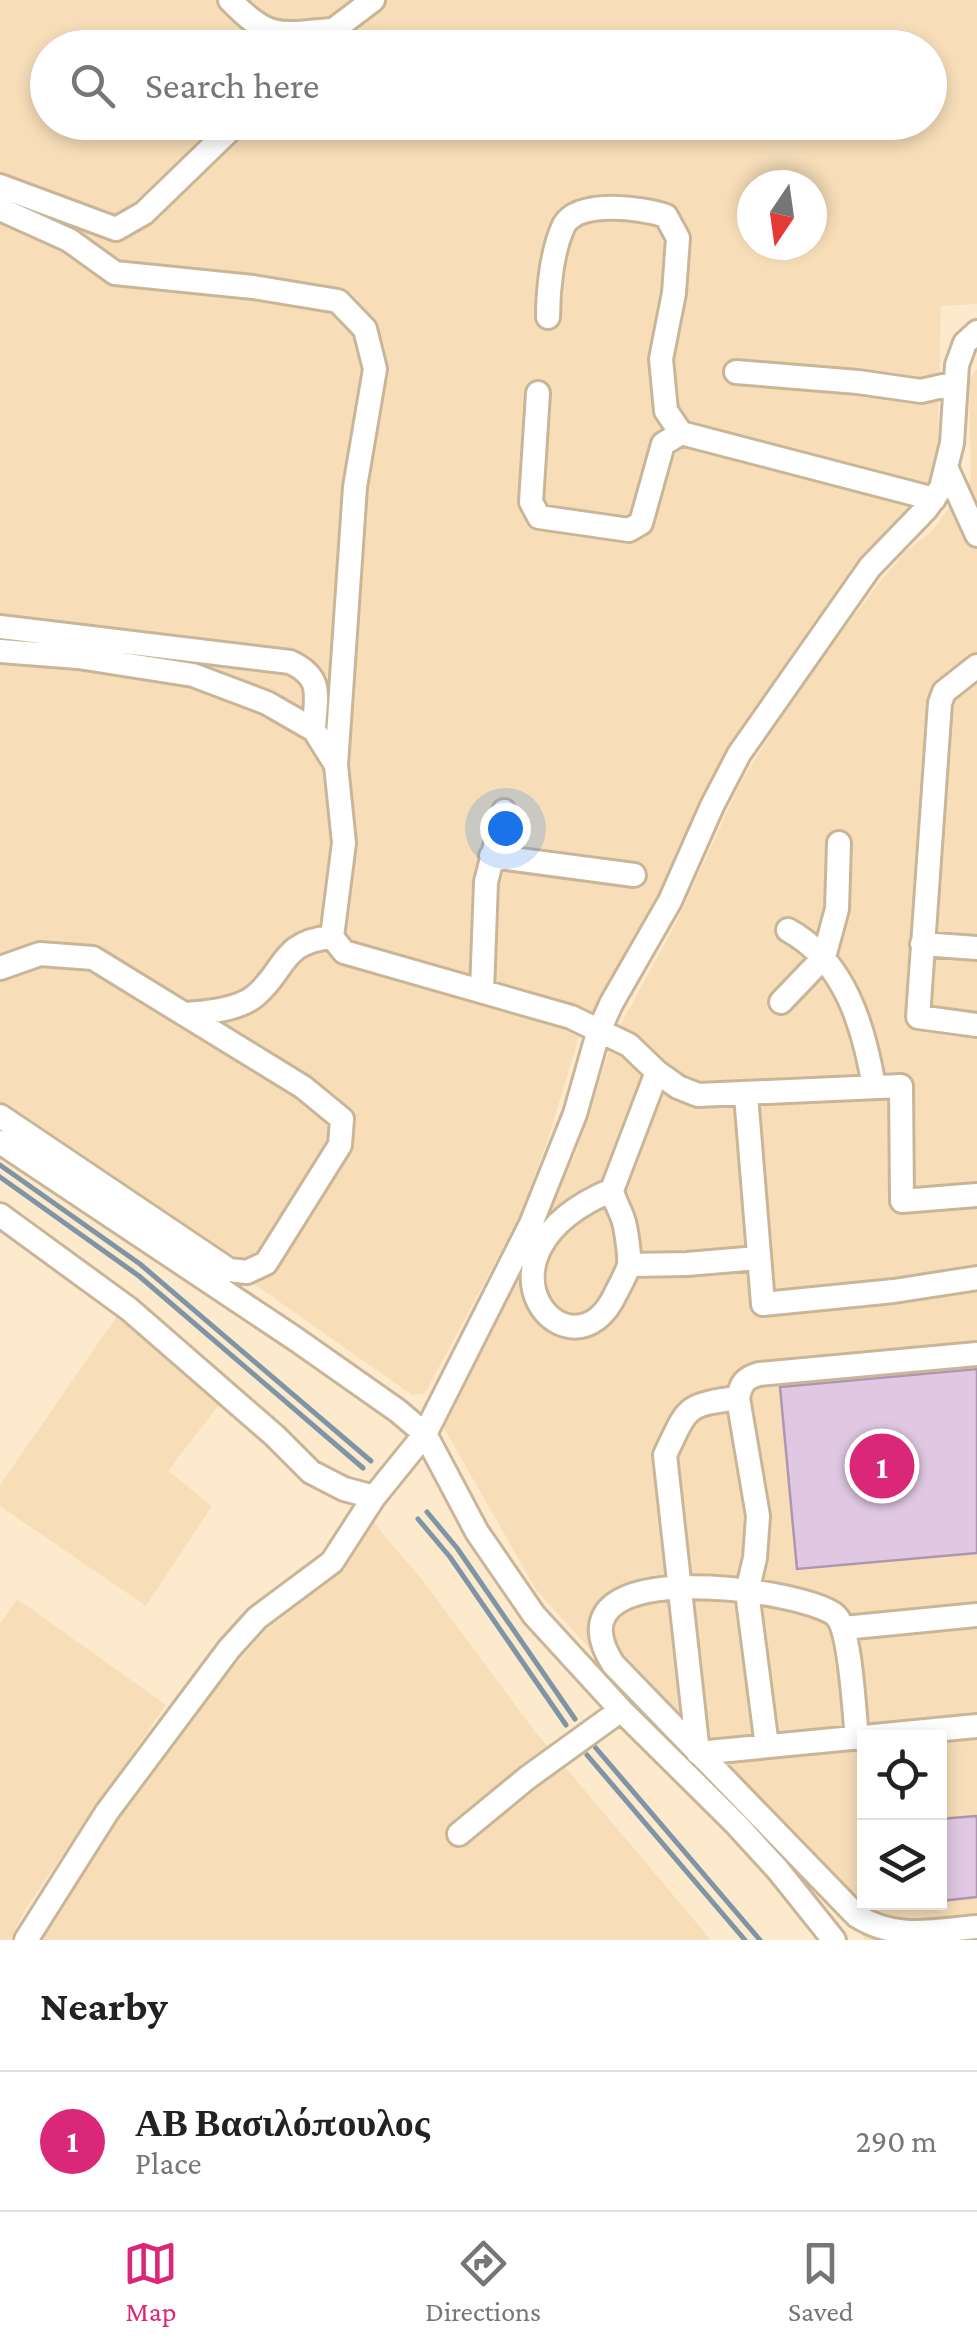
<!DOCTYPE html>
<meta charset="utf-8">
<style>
:root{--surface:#fff;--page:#f2f2f2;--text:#222;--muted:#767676;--line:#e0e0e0;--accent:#db2777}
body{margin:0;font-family:"Crimson Pro",serif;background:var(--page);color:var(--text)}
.controls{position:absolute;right:30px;bottom:30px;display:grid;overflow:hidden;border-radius:0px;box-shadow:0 5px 15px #0003}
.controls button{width:90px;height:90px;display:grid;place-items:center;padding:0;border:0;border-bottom:2px solid var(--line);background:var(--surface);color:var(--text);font:50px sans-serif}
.compass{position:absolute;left:737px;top:170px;width:90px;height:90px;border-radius:50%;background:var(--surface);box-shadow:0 5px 15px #0003;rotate:193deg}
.you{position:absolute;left:505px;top:828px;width:35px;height:35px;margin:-25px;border:8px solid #fff;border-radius:50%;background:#1a73e8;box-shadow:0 0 0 15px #1a73e833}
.badge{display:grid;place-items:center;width:65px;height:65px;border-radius:50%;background:var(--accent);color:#fff;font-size:32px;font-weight:700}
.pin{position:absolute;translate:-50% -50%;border:5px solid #fff;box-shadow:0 2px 10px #0006}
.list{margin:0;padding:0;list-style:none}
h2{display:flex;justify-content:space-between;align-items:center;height:130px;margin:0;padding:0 40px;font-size:42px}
h2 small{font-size:32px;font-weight:400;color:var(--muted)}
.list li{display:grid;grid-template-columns:65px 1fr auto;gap:30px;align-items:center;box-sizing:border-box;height:140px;padding:0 40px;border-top:2px solid var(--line)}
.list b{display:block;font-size:38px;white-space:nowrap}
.list p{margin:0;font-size:32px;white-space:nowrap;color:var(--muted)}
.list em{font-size:32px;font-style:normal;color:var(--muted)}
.icon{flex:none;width:55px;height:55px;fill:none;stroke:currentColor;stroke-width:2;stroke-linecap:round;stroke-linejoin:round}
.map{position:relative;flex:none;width:977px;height:1940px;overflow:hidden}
.search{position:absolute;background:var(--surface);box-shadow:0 5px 15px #0003;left:30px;right:30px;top:30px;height:110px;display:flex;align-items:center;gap:25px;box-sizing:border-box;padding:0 35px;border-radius:55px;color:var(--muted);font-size:38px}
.sheet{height:270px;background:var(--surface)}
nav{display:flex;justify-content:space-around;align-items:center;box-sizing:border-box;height:140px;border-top:2px solid var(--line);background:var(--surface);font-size:28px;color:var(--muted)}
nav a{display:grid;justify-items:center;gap:5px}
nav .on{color:var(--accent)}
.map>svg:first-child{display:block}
.built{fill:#f7deb9;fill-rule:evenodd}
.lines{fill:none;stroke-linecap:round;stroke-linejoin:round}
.stream{stroke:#7d95a7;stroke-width:5}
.building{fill:#e0c8e3;stroke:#ae96b0;stroke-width:2.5}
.minor-casing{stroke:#c9b698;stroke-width:28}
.minor{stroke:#fff;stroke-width:22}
</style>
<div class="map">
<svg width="977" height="1940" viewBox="0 0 977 1940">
<rect width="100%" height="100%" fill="#fde9cb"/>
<path class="built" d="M0,0H977V304L941,306L938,439L933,474L915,504L857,560L785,664L704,795L657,898L578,1040L548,1139L519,1218L425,1393L412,1395L267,1293L0,1115ZM48,48H930V122H48ZM752,185H812V245H752Z
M977,369V1940H865L825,1877L671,1738L537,1591L440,1421L575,1155L613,1039L677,921L738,788L795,694L879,583L906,551L931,532L971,480L969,379ZM864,1738H940V1902H864Z
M117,1316L221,1402L168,1471L212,1506L146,1606L0,1506V1485Z
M374,1523L424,1582L533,1729L711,1940H39L91,1855L197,1709L265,1631L336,1576Z
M17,1599L166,1705L28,1905L10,1940H0V1624Z"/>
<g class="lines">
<path class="stream" d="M0,1165L140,1264L371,1461
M0,1177L139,1276L363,1468
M427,1512L457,1548L575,1719
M418,1519L450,1557L566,1725
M595,1747L760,1940
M587,1755L745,1940"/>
</g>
<path class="building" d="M977,1369V1553L797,1569L780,1387Z
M977,1816V1897L940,1901V1819Z"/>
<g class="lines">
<g class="minor-casing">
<path id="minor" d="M230,0C268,39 278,35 330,30
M320,40L373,0
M0,186L116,229L144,213L238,122
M0,209L69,240L115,273L253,287L338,301L365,329L375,369L355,487L336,765
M548,317C548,290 552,250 564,225C579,199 643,208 666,216L678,238L674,293L661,359L666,411L681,433L934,499
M736,372L858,382L921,391L956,383
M538,393L531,502L539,517L629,530L641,523L663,444L681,433
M947,469L977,535
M0,627L290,662C325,678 315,697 314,730
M0,651L78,657L193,675L267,703L314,730L336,765L344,843L332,937L344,952L571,1017L629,1045L657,1072L678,1087L698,1095L901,1086L902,1201L977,1195
M977,666L944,692L940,703L918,1017L977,1025
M491,856L634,875
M788,930C845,961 864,1027 874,1087
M922,944L977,948
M0,968L40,954L93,958L303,1087L342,1119L340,1145L266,1263L247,1272L229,1270L0,1116
M482,991L486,882L504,811
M781,1002L824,957L837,909L839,843
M187,1014C207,1012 238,1010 255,996C287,969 280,942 332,937
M746,1095L763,1304L894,1291L977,1278
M0,1142L297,1340L398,1411L425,1434L477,1532L534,1615L621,1710L736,1824L778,1870L834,1940
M612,1190C455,1256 572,1389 616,1293C620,1285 627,1273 629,1265C630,1256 626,1227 623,1219C620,1209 614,1201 612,1190L657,1072
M0,1215L129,1309L275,1436L311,1472L344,1489L374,1497
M629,1265L687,1264L758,1258
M844,1628L977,1615
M857,1738C854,1712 851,1634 837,1617C818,1591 540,1548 613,1664L857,1916C895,1940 932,1931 977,1927
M767,1746L747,1592L755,1558L758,1516L738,1398C741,1383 745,1378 759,1374L977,1354
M698,1753L665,1455C688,1407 684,1405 738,1398
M698,1753L977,1726
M459,1834L527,1778L621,1710
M26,1940L107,1812L229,1649L257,1618L332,1562L374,1497L425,1434L531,1224L575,1114L598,1033L611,1004L670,901L712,806L739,754L870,567L926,509L941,488L952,443L957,365L965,343L977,332"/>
</g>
<use href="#minor" class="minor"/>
</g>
</svg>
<div class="controls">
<button><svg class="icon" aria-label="locate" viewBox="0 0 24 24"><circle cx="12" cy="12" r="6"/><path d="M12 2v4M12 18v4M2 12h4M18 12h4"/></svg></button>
<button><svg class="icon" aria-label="layers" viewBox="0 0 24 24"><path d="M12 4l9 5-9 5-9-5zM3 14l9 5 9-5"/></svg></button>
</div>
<svg class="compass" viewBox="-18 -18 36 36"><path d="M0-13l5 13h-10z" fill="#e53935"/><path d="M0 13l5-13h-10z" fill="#767676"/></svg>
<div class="you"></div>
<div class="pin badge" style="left:882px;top:1466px">1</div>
<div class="search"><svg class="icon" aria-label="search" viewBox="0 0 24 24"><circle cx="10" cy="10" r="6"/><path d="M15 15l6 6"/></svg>Search here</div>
</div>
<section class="sheet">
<h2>Nearby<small></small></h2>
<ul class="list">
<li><span class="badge">1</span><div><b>ΑΒ Βασιλόπουλος</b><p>Place</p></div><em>290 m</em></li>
</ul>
</section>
<nav>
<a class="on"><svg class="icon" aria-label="map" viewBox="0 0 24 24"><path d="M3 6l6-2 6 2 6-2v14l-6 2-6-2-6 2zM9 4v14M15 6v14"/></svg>Map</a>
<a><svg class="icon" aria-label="directions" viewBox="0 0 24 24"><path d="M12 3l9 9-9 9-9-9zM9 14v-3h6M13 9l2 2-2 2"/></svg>Directions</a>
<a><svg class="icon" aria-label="saved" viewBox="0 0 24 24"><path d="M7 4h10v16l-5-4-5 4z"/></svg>Saved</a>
</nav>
